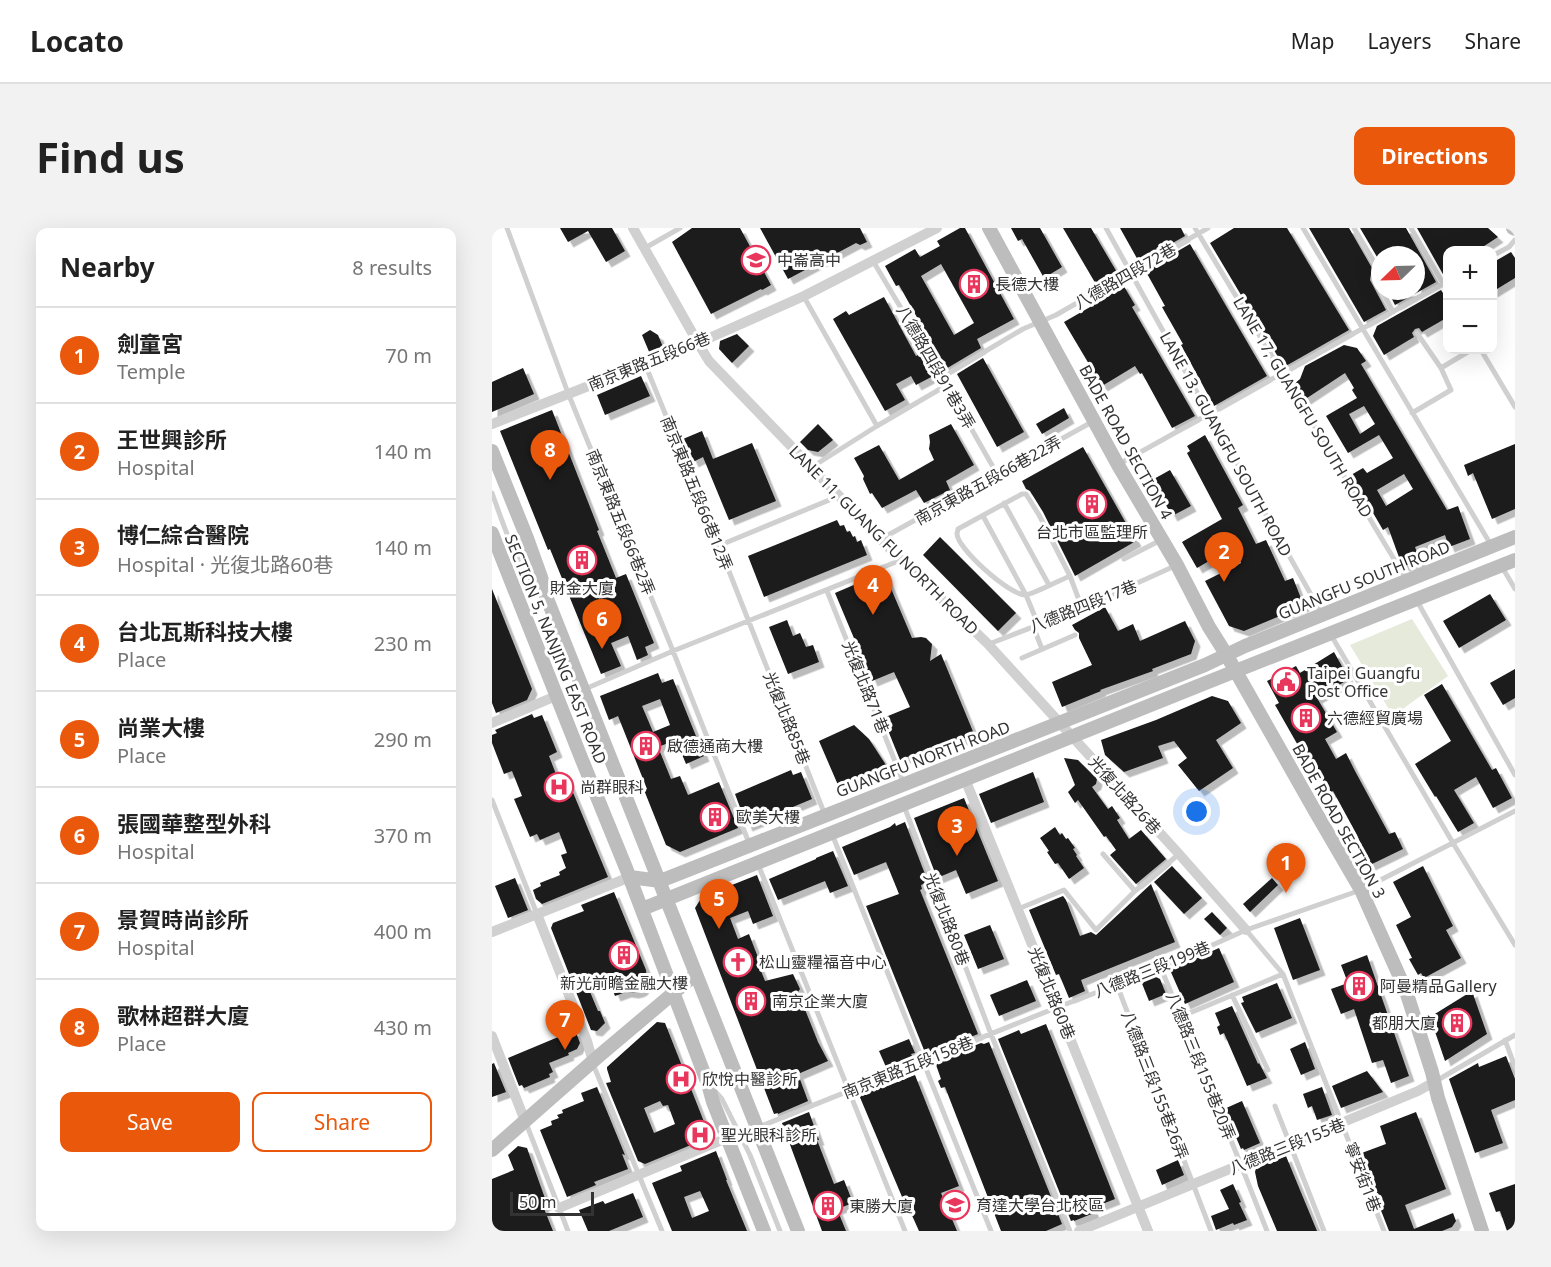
<!DOCTYPE html>
<meta charset="utf-8">
<style>
:root{--surface:#fff;--page:#f2f2f2;--text:#222;--muted:#767676;--line:#e0e0e0;--accent:#ea580c}
body{margin:0;font-family:"Noto Sans","Noto Sans TC",sans-serif;background:var(--page);color:var(--text)}
.controls{position:absolute;right:18px;top:18px;display:grid;overflow:hidden;border-radius:12px;box-shadow:0 6px 24px #0002}
.controls button{width:54px;height:54px;display:grid;place-items:center;padding:0;border:0;border-bottom:2px solid var(--line);background:var(--surface);color:var(--text);font:30px sans-serif}
.compass{position:absolute;left:879px;top:18px;width:54px;height:54px;border-radius:50%;background:var(--surface);box-shadow:0 6px 24px #0002;rotate:247deg}
.scale{position:absolute;left:18px;bottom:15px;width:84px;box-sizing:border-box;padding-left:6px;border:3px solid #333;border-top:0;font-size:16px;line-height:21px;white-space:nowrap;color:#333;-webkit-text-stroke:4px #fff;paint-order:stroke}
.you{position:absolute;left:705px;top:584px;width:21px;height:21px;margin:-15px;border:4px solid #fff;border-radius:50%;background:#1a73e8;box-shadow:0 0 0 9px #1a73e833}
.badge{display:grid;place-items:center;width:39px;height:39px;border-radius:50%;background:var(--accent);color:#fff;font-size:20px;font-weight:700}
.pin{position:absolute;translate:-50% -50px;filter:drop-shadow(0 2px 3px #0008)}
.pin::after{content:'';position:absolute;top:32px;width:21px;height:18px;background:inherit;clip-path:polygon(0 0,100% 0,50% 100%)}
.list{margin:0;padding:0;list-style:none}
h2{display:flex;justify-content:space-between;align-items:center;height:78px;margin:0;padding:0 24px;font-size:26px}
h2 small{font-size:20px;font-weight:400;color:var(--muted)}
.list li{display:grid;grid-template-columns:39px 1fr auto;gap:18px;align-items:center;box-sizing:border-box;height:96px;padding:0 24px;border-top:2px solid var(--line)}
.list b{display:block;font-size:22px;white-space:nowrap}
.list p{margin:0;font-size:20px;white-space:nowrap;color:var(--muted)}
.list em{font-size:20px;font-style:normal;color:var(--muted)}
.actions{display:flex;gap:12px;padding:18px 24px}
.actions a{flex:1;padding:14px 0;border:2px solid var(--accent);border-radius:12px;text-align:center;font-size:21px;color:var(--accent)}
.actions .main{background:var(--accent);color:#fff}
.map{position:relative;flex:none;width:1023px;height:1003px;overflow:hidden;border-radius:12px}
header{display:flex;align-items:center;gap:36px;box-sizing:border-box;height:84px;padding:0 30px;background:var(--surface);border-bottom:2px solid var(--line)}
header strong{font-size:28px}
nav{display:flex;gap:33px;margin-inline-start:auto;font-size:21px}
.intro{display:flex;align-items:center;justify-content:space-between;box-sizing:border-box;height:144px;padding:0 36px}
h1{margin:0;font-size:42px}
.button{padding:15px 27px;border-radius:12px;background:var(--accent);color:#fff;font-size:21px;font-weight:700}
main{display:flex;gap:36px;padding:0 36px}
aside{flex:1;background:var(--surface);border-radius:12px;box-shadow:0 6px 24px #0002}
.map>svg:first-child{display:block}
.green{fill:#e5eadb}
.building{fill:#1a1a1a;fill-rule:evenodd;filter:url(#shadow)}
.lines{fill:none;stroke-linecap:round;stroke-linejoin:round}
.lane{stroke:#d0d0d0;stroke-width:5}
.street{stroke:#d0d0d0;stroke-width:10}
.secondary{stroke:#bdbdbd;stroke-width:14}
.labels{text-anchor:middle;stroke-width:6;stroke-linejoin:round;paint-order:stroke}
.poi-label{font-size:16px;fill:#333;stroke:#fff;text-anchor:start}
.street-label{font-size:16px;fill:#333;stroke:#fff}
</style>
<header>
<strong>Locato</strong>
<nav><a>Map</a><a>Layers</a><a>Share</a></nav>
</header>
<div class="intro"><h1>Find us</h1><a class="button">Directions</a></div>
<main>
<aside>
<h2>Nearby<small>8 results</small></h2>
<ul class="list">
<li><span class="badge">1</span><div><b>劍童宮</b><p>Temple</p></div><em>70 m</em></li>
<li><span class="badge">2</span><div><b>王世興診所</b><p>Hospital</p></div><em>140 m</em></li>
<li><span class="badge">3</span><div><b>博仁綜合醫院</b><p>Hospital · 光復北路60巷</p></div><em>140 m</em></li>
<li><span class="badge">4</span><div><b>台北瓦斯科技大樓</b><p>Place</p></div><em>230 m</em></li>
<li><span class="badge">5</span><div><b>尚業大樓</b><p>Place</p></div><em>290 m</em></li>
<li><span class="badge">6</span><div><b>張國華整型外科</b><p>Hospital</p></div><em>370 m</em></li>
<li><span class="badge">7</span><div><b>景賀時尚診所</b><p>Hospital</p></div><em>400 m</em></li>
<li><span class="badge">8</span><div><b>歌林超群大廈</b><p>Place</p></div><em>430 m</em></li>
</ul>
<div class="actions"><a class="main">Save</a><a>Share</a></div>
</aside>
<div class="map">
<svg width="1023" height="1003" viewBox="0 0 1023 1003">
<defs>
<filter id="shadow"><feDropShadow dx="5.5" dy="5.5" stdDeviation="0" flood-color="#0004"/></filter>
</defs>
<rect width="100%" height="100%" fill="#fff"/>
<path class="green" d="M920,391L956,448L901,488L858,417Z"/>
<path class="building" d="M68,0H120L133,23L114,34L96,3L76,14Z
M200,0H248L279,57L270,62L269,61L219,86L180,14Z
M268,0H368L375,14L368,17L364,15L296,51Z
M468,0H473L522,91L485,111L489,120L452,142L438,120L441,118L407,57L404,58L393,38L423,21L428,29L448,18L445,13ZM449,36L482,95L462,107L429,48Z
M519,0H548L570,39L552,50L530,11L526,13Z
M571,0H599L626,46L605,58Z
M628,0H689L693,8L647,34Z
M742,0H795L857,102L792,139L718,15Z
M817,0H857L880,40L878,52L894,82L872,94Z
M868,0H914L944,54L903,77L896,63H924V27H888V34Z
M925,0H996L1006,9L986,22H956V46L952,48Z
M698,16L775,148L722,178L689,117L691,116L670,79L673,78L653,42Z
M1019,24L1023,30V50L1000,64V35Z
M630,55L643,77L640,79L703,188L680,200L650,145L648,146L643,138L610,158L572,94L612,71L610,67Z
M949,62L956,73V89L930,104L927,100L923,101L920,105L922,109L892,127L881,108L885,98Z
M392,69L424,128L430,125L443,147L424,157L419,148L404,156L413,172L393,183L341,91L354,83L357,87Z
M158,102L166,107L171,119L158,126L150,107Z
M245,106L257,118L240,135L227,121L228,113Z
M852,117L865,120L874,133L869,136L955,282L966,278L978,311L957,319L953,307L923,319L928,333L912,338L908,332L896,299L891,302L859,247L871,240L875,245L901,230L887,207L856,225L834,188L865,170L860,162L862,160L853,145L812,172L802,156L808,151L813,138ZM872,178L883,196L868,206L857,186ZM912,246L921,261L894,278L885,262Z
M491,130L532,204L505,219L465,146Z
M31,140L42,166L0,184V154Z
M149,148L158,168L113,187L105,167Z
M572,180L577,190L550,206L544,196Z
M60,182L107,302L105,303L124,350L134,346L162,415L153,419L156,427L145,432L136,408L119,415L129,438L109,446L58,321L56,322L8,203Z
M326,196L341,212L326,224L316,222L308,214Z
M459,196L482,237L454,253L458,262L432,275L424,262L390,280L380,265L378,266L371,251L372,248L362,230L387,217L407,252L442,232L437,221L438,214L437,207Z
M210,203L221,231L260,215L284,273L237,292L211,229L201,234L191,211Z
M713,207L751,277L746,280L764,316L774,312L793,353L801,350L812,378L752,403L737,398L713,353L749,335L741,319L705,340L690,314L730,291L695,225L698,223L695,218Z
M1023,216V281L1000,291L981,245L976,248L972,237Z
M591,219L644,313L583,348L551,284L538,263L534,261L530,253Z
M678,242L699,278L680,288L660,252Z
M345,292L348,298L352,297L355,304L358,303L361,309L363,308L365,314L369,312L375,327L272,369L256,328Z
M448,309L524,385L506,403L431,327Z
M392,344L420,410L429,409L434,410L440,416L438,433L449,426L482,506L453,519L449,515L408,532L391,490L418,479L402,444L380,453L343,365Z
M0,361L40,461L35,472L4,485L0,475Z
M998,366L1014,392L967,420L951,393Z
M613,379L626,403L641,396L648,413L693,393L703,413L699,426L660,441L661,443L608,462L609,463L570,479L560,454L600,437L587,410V405L583,402L580,397Z
M295,392L301,408L308,405L314,419L321,417L327,434L296,446L277,399Z
M842,424L857,451L825,470L845,504L833,511L844,531L854,525L863,543L897,606L903,604L911,621L878,637L865,607L841,563L838,565L820,533L816,535L783,477L787,475L775,453L804,438L808,445Z
M1023,441V470L1011,477L998,455Z
M166,445L170,455L181,451L212,528L194,536L184,512L166,519L179,551L188,548L196,567L227,554L246,600L188,624L174,617L152,562L155,561L126,488L117,492L108,468ZM168,471L178,497L161,504L150,478Z
M950,456L1000,542L1004,540L1020,570L1001,580L984,549L962,562L982,595L966,604L944,568L943,569L923,536L959,513L932,467Z
M720,468L736,473L749,495L724,512L741,540L707,563L686,537L695,530L682,513L666,518L671,530L632,544L613,527L609,512L664,492Z
M40,486L42,490L50,487L65,524L57,528L62,541L67,553L75,550L116,649L50,676L44,671L41,662L49,658L48,655L68,647L67,644L74,640L69,627L75,625L67,604L48,612L45,606L38,609L22,571L30,568L20,543L12,546L0,515V507L5,505L3,502Z
M362,497L377,511L394,537L346,557L327,513Z
M572,530L586,532L605,551L604,556L600,559L616,581L620,578L628,590L625,592L637,611L649,602L674,631L644,656L618,627L624,622L614,608L612,609L586,572L583,575L576,564L583,557Z
M299,542L301,547L309,544L320,571L255,598L243,566Z
M541,544L552,574L499,595L487,566Z
M472,570L506,653L474,666L464,642L445,650L422,590Z
M413,594L436,654L429,657L430,661L428,662L486,806L439,825L437,820L432,822L374,678L407,666L394,634L362,647L350,619L398,599L403,595L404,598Z
M563,599L568,607L570,605L574,611L576,610L583,620L581,621L585,627L584,628L592,640L577,651L566,635L563,636L555,624L557,623L548,610Z
M341,623L356,658L338,665L333,653L286,672L277,651L324,631V630Z
M680,638L710,670L692,686L662,654Z
M931,638L961,698L954,702L969,730L932,750L929,745L926,747L917,731L920,730L904,697L919,689L901,654Z
M265,647L281,688L261,696L256,683L238,690L246,711L257,706L267,732L265,733L273,753L301,746L308,761L306,764L326,814L336,833L306,846L316,873L286,886V885L282,886L203,680L210,669Z
M23,650L36,682L16,690L3,658Z
M780,650L786,657L758,684L751,676Z
M659,656L683,714L589,752L593,763L577,770L567,746L564,747L537,682L571,668L574,672L588,708L599,704L604,707Z
M122,664L154,742L155,754L150,762L146,764L141,765L134,764L123,768L116,751L96,759L106,783H108L113,795L105,803L99,802L59,700L61,695L92,683L89,677Z
M720,684L735,700L728,707L712,691Z
M808,690L828,742L801,752L782,700Z
M498,697L512,731L486,741L472,707Z
M727,720L742,754L693,776L678,742Z
M875,727L917,848L899,855L891,832L880,835L862,781L849,786L839,761L856,755L849,737Z
M662,748L668,751L674,766L657,773L649,753Z
M535,752L544,773L507,788L498,767Z
M785,755L800,790L764,805L749,775L752,774L750,769Z
M980,763L995,806L953,833L938,789Z
M740,778L766,836L767,835L775,850L755,858L732,805L728,807L725,799L728,797L723,785Z
M165,794L173,795L218,909L153,936L146,933L114,855L119,854L115,841V839ZM168,873L171,878L176,877L183,896L162,905L152,880Z
M554,796L623,971L600,980L602,985L582,993V992L579,993L506,811L527,802L529,806Z
M83,802L88,815L85,821L76,825L77,827L57,835L61,844L57,846L58,849L32,860L30,857L27,858L16,830Z
M417,811L423,825L419,826L420,828L394,839L387,823Z
M497,814L570,996L554,1003H509L453,859L449,860L446,853L449,851L443,834L489,815L492,816Z
M813,814L823,841L809,847L798,821Z
M1014,828L1023,851V872L999,882L1011,915L983,925L957,851L986,835L987,839Z
M2,835L14,864L0,869V836Z
M875,843L891,864L849,880L840,858Z
M423,847L467,958L449,965L465,1003H427L418,983H416L367,867L391,856L393,859Z
M105,859L133,927L130,926L136,941L102,954L104,957L75,969L48,902L60,897L59,893L67,890L65,887L71,885L70,882L92,873L89,865Z
M830,859L840,887L825,892L820,878L816,880L811,866Z
M750,873L768,915L752,922L751,920L749,921L732,881Z
M317,884L327,912H325L342,956L352,952L361,975L345,981L354,1003H330L290,895Z
M924,884L954,961L913,977L922,1001L961,985L964,993L960,999L950,1003H897L867,926L894,916L888,898Z
M26,918L35,920L55,976L51,978L61,1003H0V951L22,942L16,927Z
M224,923L235,952H234L255,1003H180L160,955L190,943L188,938ZM208,963L217,983L200,990L192,969Z
M794,928L808,962L825,1003H785L766,958L763,944L764,940L776,934L777,935Z
M686,932L692,947L670,957L664,942Z
M741,956L749,974L747,975L755,992L742,997L741,995L724,1002L719,988L737,981L728,962Z
M1023,956V1003H1015L1008,983L1004,984L997,965Z
M141,965L151,989L117,1003H96L87,982L111,973L113,976Z"/>
<g class="lines">
<path class="lane" d="M15,0L76,165L181,423L257,615
M614,0L717,186L830,386
M703,0L914,351
M811,0L999,317
M862,0L885,39L883,50L888,59
M919,0L956,64
M153,20L188,0
M1000,28L1017,19L1023,12
M381,33L450,149L505,246
M890,63L901,84
M312,69L385,198
M925,105L949,140
M989,122L1023,179
M153,136L231,328L333,587
M450,149L531,101L564,87L716,0
M920,185L959,162L949,140L979,122
M627,236L956,53
M320,239L385,198L455,157
M0,265C11,295 25,341 48,362
M512,275L557,357
M491,288L534,367L546,396
M389,311L600,194
M226,318L347,268
M632,331L669,312
M1010,339L1023,361
M578,348C568,352 544,365 534,367C518,368 465,320 465,306C465,304 466,303 466,301L530,266H534L547,287L578,348L590,380
M335,363L412,556
M925,373L1023,547
M541,398L550,421
M839,407L961,615L1023,717
M497,416L590,380L685,337
M530,430L583,407
M93,461L181,423L409,332
M0,572L45,686
M412,578L499,806L578,1003
M340,606L499,1003
M611,626L643,663
M266,636L413,1003
M526,681L572,662L604,702L643,663L687,626
M754,702L791,746L892,1003
M669,740L749,937L775,1003
M625,757L719,1003
M740,767L776,842
M688,789L791,746
M1013,812L1023,839
M101,836L170,1003
M944,853L1023,807
M221,861L230,871L258,927L288,1003
M783,878L832,1003
M34,895L76,1003
M267,899L566,779L669,740L754,702L869,662L1023,583"/>
<path class="street" d="M141,0L206,115L217,133L405,328L496,416L687,626L754,702
M0,196L206,115L312,68L445,0
M0,495L64,468
M473,551L656,1003
M45,686L95,813L101,834
M0,704L138,649
M0,808L33,893
M67,980L235,910
M587,1003L830,903L926,863L942,854"/>
<path class="secondary" d="M497,0L626,237L685,337L717,399L734,426L823,583L869,662L914,763L940,844L946,870L990,1003
M1021,0L1023,1
M0,223L35,310L49,349L54,368L306,1003
M0,305L90,532L134,640L216,856L221,874L272,1003
M138,649L168,653L191,644L713,437L753,418L1023,309
M150,681L706,458L1023,332
M0,922L108,827L204,746"/>
</g>
<defs>
<g id="school-ring" transform="scale(1.5)"><circle r="9.5" fill="#fff" stroke="#e9365c" stroke-width="1.5"/><path d="M0-5L7-2L0 1L-7-2ZM-4 1L0 2.5L4 1V4Q0 6-4 4Z" fill="#e9365c"/></g>
<g id="building-ring" transform="scale(1.5)"><circle r="9.5" fill="#fff" stroke="#e9365c" stroke-width="1.5"/><path d="M-4-6H4V6H1V3H-1V6H-4ZM-2.5-4.3h1.7v1.8h-1.7ZM.8-4.3h1.7v1.8H.8ZM-2.5-1h1.7V.8h-1.7ZM.8-1h1.7V.8H.8Z" fill="#e9365c"/></g>
<g id="civic-ring" transform="scale(1.5)"><circle r="9.5" fill="#fff" stroke="#e9365c" stroke-width="1.5"/><path d="M-.6-6.5H3V-4.5H.6V-3L4-1V1h2V6H-6V1h2V-1L-.6-3ZM-1.2 2.5V6h2.4V2.5Z" fill="#e9365c"/></g>
<g id="hospital-ring" transform="scale(1.5)"><circle r="9.5" fill="#fff" stroke="#e9365c" stroke-width="1.5"/><path d="M-5-5h3v3.5h4V-5h3V5h-3V1.5h-4V5h-3Z" fill="#e9365c"/></g>
<g id="church-ring" transform="scale(1.5)"><circle r="9.5" fill="#fff" stroke="#e9365c" stroke-width="1.5"/><path d="M-1.2-6h2.4v3.5h3.3v2.4h-3.3V6h-2.4V-.1h-3.3v-2.4h3.3Z" fill="#e9365c"/></g>
<g id="university-ring" transform="scale(1.5)"><circle r="9.5" fill="#fff" stroke="#e9365c" stroke-width="1.5"/><path d="M0-5L7-2L0 1L-7-2ZM-4 1L0 2.5L4 1V4Q0 6-4 4Z" fill="#e9365c"/></g>
</defs>
<g fill-rule="evenodd">
<use href="#school-ring" x="264" y="32"/>
<use href="#building-ring" x="482" y="56"/>
<use href="#building-ring" x="600" y="276"/>
<use href="#building-ring" x="90" y="332"/>
<use href="#civic-ring" x="794" y="454"/>
<use href="#building-ring" x="814" y="490"/>
<use href="#building-ring" x="154" y="518"/>
<use href="#hospital-ring" x="67" y="559"/>
<use href="#building-ring" x="223" y="589"/>
<use href="#building-ring" x="132" y="727"/>
<use href="#church-ring" x="246" y="734"/>
<use href="#building-ring" x="867" y="758"/>
<use href="#building-ring" x="259" y="773"/>
<use href="#building-ring" x="965" y="795"/>
<use href="#hospital-ring" x="189" y="851"/>
<use href="#hospital-ring" x="208" y="907"/>
<use href="#university-ring" x="463" y="977"/>
<use href="#building-ring" x="336" y="978"/>
</g>
<g class="labels">
<g class="poi-label">
<text x="285" y="38">中崙高中</text>
<text x="503" y="62">長德大樓</text>
<text x="600" y="310" text-anchor="middle">台北市區監理所</text>
<text x="90" y="366" text-anchor="middle">財金大廈</text>
<text x="815" y="451">Taipei Guangfu<tspan x="815" dy="18">Post Office</tspan></text>
<text x="835" y="496">六德經貿廣場</text>
<text x="175" y="524">啟德通商大樓</text>
<text x="88" y="565">尚群眼科</text>
<text x="244" y="595">歐美大樓</text>
<text x="267" y="740">松山靈糧福音中心</text>
<text x="132" y="761" text-anchor="middle">新光前瞻金融大樓</text>
<text x="888" y="764">阿曼精品Gallery</text>
<text x="280" y="779">南京企業大廈</text>
<text x="944" y="801" text-anchor="end">都朋大廈</text>
<text x="210" y="857">欣悅中醫診所</text>
<text x="229" y="913">聖光眼科診所</text>
<text x="484" y="983">育達大學台北校區</text>
<text x="357" y="984">東勝大廈</text>
</g>
<g class="street-label">
<text transform="translate(633 48) rotate(-30)" y="6">八德路四段72巷</text>
<text transform="translate(157 133) rotate(-22)" y="6">南京東路五段66巷</text>
<text transform="translate(444 139) rotate(60)" y="6">八德路四段91巷3弄</text>
<text transform="translate(811 179) rotate(59)" y="6">LANE 17, GUANGFU SOUTH ROAD</text>
<text transform="translate(634 214) rotate(61)" y="6">BADE ROAD SECTION 4</text>
<text transform="translate(734 216) rotate(61)" y="6">LANE 13, GUANGFU SOUTH ROAD</text>
<text transform="translate(496 252) rotate(-29)" y="6">南京東路五段66巷22弄</text>
<text transform="translate(205 265) rotate(68)" y="6">南京東路五段66巷12弄</text>
<text transform="translate(129 294) rotate(68)" y="6">南京東路五段66巷2弄</text>
<text transform="translate(392 312) rotate(45)" y="6">LANE 11, GUANG FU NORTH ROAD</text>
<text transform="translate(872 352) rotate(-22)" y="6">GUANGFU SOUTH ROAD</text>
<text transform="translate(591 378) rotate(-22)" y="6">八德路四段17巷</text>
<text transform="translate(64 421) rotate(68)" y="6">SECTION 5, NANJING EAST ROAD</text>
<text transform="translate(374 459) rotate(68)" y="6">光復北路71巷</text>
<text transform="translate(295 490) rotate(68)" y="6">光復北路85巷</text>
<text transform="translate(431 531) rotate(-21)" y="6">GUANGFU NORTH ROAD</text>
<text transform="translate(633 567) rotate(48)" y="6">光復北路26巷</text>
<text transform="translate(847 593) rotate(61)" y="6">BADE ROAD SECTION 3</text>
<text transform="translate(455 691) rotate(69)" y="6">光復北路80巷</text>
<text transform="translate(660 741) rotate(-22)" y="6">八德路三段199巷</text>
<text transform="translate(560 765) rotate(68)" y="6">光復北路60巷</text>
<text transform="translate(709 838) rotate(68)" y="6">八德路三段155巷20弄</text>
<text transform="translate(416 839) rotate(-22)" y="6">南京東路五段158巷</text>
<text transform="translate(663 857) rotate(69)" y="6">八德路三段155巷26弄</text>
<text transform="translate(795 918) rotate(-22)" y="6">八德路三段155巷</text>
<text transform="translate(871 949) rotate(69)" y="6">寧安街1巷</text>
</g>
</g>
</svg>
<div class="controls">
<button>+</button>
<button>−</button>
</div>
<svg class="compass" viewBox="-18 -18 36 36"><path d="M0-13l5 13h-10z" fill="#e53935"/><path d="M0 13l5-13h-10z" fill="#767676"/></svg>
<div class="scale">50 m</div>
<div class="you"></div>
<div class="pin badge" style="left:794px;top:665px">1</div>
<div class="pin badge" style="left:732px;top:354px">2</div>
<div class="pin badge" style="left:465px;top:628px">3</div>
<div class="pin badge" style="left:381px;top:387px">4</div>
<div class="pin badge" style="left:227px;top:701px">5</div>
<div class="pin badge" style="left:110px;top:421px">6</div>
<div class="pin badge" style="left:73px;top:822px">7</div>
<div class="pin badge" style="left:58px;top:252px">8</div>
</div>
</main>
